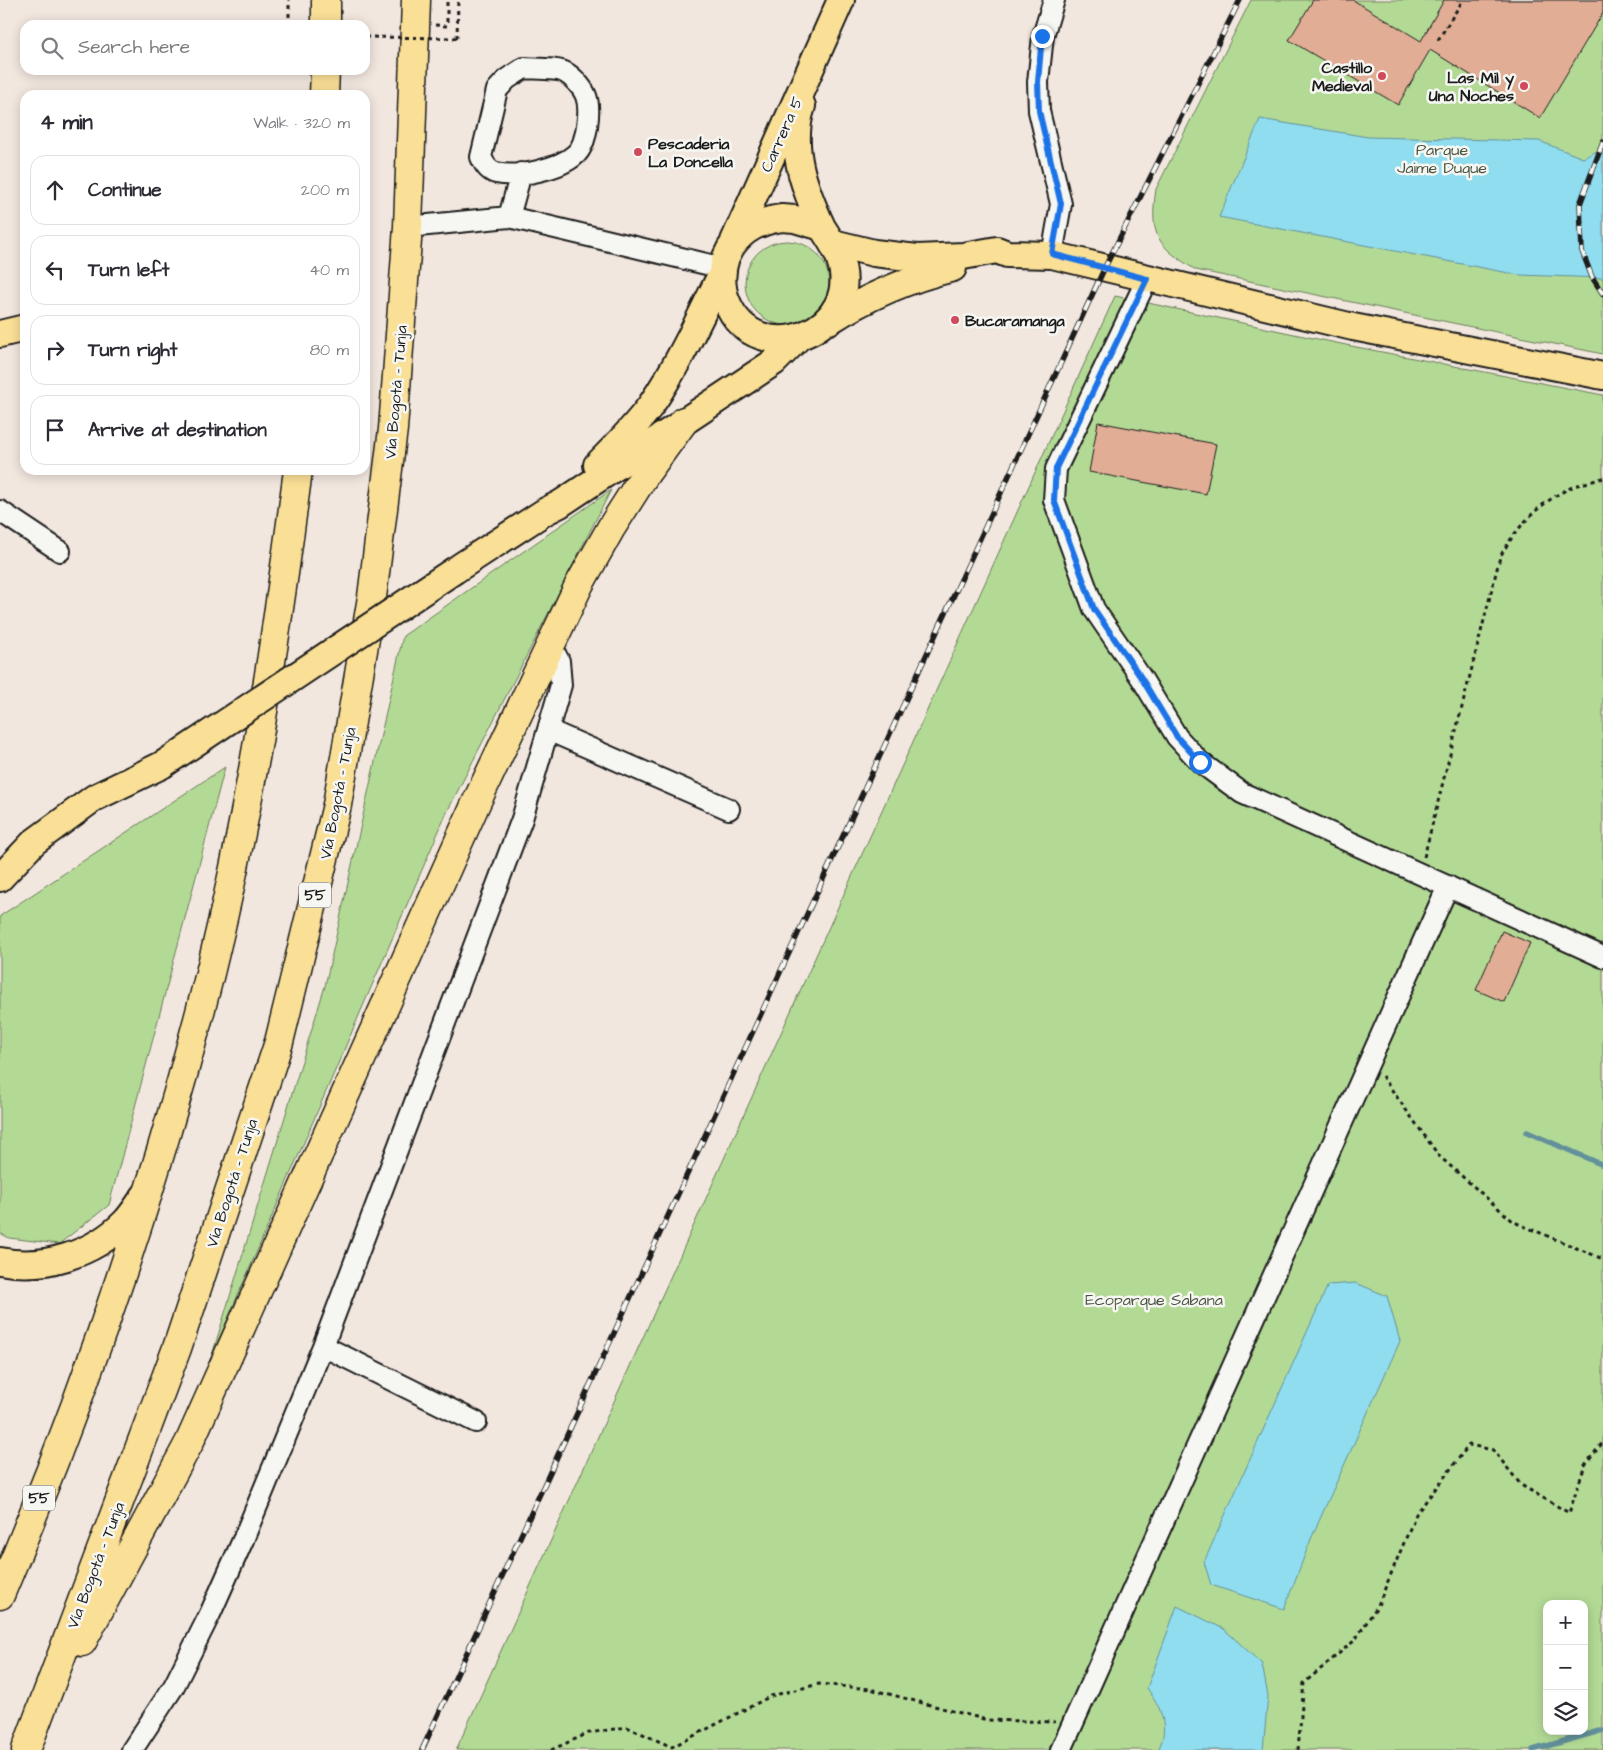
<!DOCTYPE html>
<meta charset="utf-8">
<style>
:root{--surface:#fff;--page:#f2f2f3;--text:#2b2b33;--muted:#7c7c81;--line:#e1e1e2}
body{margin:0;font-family:"Architects Daughter",sans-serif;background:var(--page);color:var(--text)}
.controls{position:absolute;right:15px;bottom:15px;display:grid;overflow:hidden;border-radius:10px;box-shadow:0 2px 12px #0003}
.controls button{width:45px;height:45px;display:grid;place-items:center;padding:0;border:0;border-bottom:1px solid var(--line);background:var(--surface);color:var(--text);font:25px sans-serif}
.stop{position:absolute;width:15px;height:15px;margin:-11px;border:4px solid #1a73e8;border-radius:50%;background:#fff}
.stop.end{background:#1a73e8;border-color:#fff;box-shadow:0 1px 5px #0008}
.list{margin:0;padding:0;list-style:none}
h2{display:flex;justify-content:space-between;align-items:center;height:65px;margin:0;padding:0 20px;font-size:21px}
h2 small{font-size:16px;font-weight:400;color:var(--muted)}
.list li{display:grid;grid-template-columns:32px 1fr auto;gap:15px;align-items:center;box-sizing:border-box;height:70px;margin:0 10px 10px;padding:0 10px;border:1px solid var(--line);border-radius:15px}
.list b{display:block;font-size:19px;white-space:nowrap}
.list em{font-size:16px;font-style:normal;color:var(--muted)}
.icon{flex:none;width:28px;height:28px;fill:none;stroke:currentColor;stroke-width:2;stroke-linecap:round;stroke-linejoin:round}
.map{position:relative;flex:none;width:1603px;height:1750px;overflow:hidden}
.search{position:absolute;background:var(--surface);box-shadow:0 2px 12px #0003;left:20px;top:20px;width:350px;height:55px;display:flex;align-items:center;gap:12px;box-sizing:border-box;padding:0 18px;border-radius:15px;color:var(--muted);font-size:19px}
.panel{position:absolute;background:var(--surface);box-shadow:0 2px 12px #0003;left:20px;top:90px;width:350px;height:385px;border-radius:15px}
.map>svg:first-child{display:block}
.green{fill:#b3da95;stroke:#687b58;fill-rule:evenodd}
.water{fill:#90ddef;stroke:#62909b}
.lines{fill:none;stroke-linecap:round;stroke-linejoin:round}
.stream{stroke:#62909b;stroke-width:5.5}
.building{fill:#e1ad95;stroke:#1c1c1c}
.minor-casing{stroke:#1c1c1c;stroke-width:24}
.major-casing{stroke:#1c1c1c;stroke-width:30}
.highway-casing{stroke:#1c1c1c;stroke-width:31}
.path{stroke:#1c1c1c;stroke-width:3;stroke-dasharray:4 4;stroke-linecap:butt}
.minor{stroke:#f6f6f2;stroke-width:20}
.major{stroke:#fadf96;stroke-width:26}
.highway{stroke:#fadf96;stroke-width:28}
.rail-casing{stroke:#1c1c1c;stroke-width:5.5}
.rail{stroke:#f6f6f2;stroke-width:4;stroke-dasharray:11;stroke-linecap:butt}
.major-bridge-casing{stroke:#1c1c1c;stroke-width:30;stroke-linecap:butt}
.path-bridge{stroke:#1c1c1c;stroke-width:3;stroke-dasharray:4 4;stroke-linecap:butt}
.major-bridge{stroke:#fadf96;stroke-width:26}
.route{stroke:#1a73e8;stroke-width:6}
.poi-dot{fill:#d1495b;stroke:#f6f6f2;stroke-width:2}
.labels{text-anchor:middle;stroke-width:5;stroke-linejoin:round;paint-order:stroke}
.shield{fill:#f6f6f2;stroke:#5d5d5c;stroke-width:1}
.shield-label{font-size:15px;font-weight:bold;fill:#1c1c1c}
.poi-label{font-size:16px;font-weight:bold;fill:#1c1c1c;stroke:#f6f6f2;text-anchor:end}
.street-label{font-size:16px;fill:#1c1c1c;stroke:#f6f6f2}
.park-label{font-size:16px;fill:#495540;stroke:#f6f6f2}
</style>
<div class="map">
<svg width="1603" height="1750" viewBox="0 0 1603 1750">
<rect width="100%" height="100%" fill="#f2e7df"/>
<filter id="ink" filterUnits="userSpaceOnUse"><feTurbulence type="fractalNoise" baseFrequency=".02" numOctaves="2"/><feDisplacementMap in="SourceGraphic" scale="10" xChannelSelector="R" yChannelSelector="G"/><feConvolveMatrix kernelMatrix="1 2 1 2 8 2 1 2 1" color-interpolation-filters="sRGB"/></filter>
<g filter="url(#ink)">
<path class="green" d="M1251,0H1603V354L1196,270C1157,246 1149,236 1156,189Z
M745 283a42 42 0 1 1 84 0a42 42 0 1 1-84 0Z
M1115,296L1346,345L1603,395V1750H456ZM1547,1604H1584V1731H1547Z
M611,490L447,812L212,1355L325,986L403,636Z
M225,767L109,1205L59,1244L9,1238L0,1233V916Z"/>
<path class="water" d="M1260,119L1368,137L1539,141L1583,158L1603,148V278L1519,275L1219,217Z
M1356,1283L1387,1296L1400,1341L1311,1539L1284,1609L1211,1585L1204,1562L1328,1285Z
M1177,1606L1224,1629L1262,1664L1268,1696L1263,1750H1158C1170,1728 1161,1707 1147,1688Z"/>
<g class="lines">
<path class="stream" d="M1527,1132L1603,1165
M1533,1750L1603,1730"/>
</g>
<path class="building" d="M1313,0H1353L1421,41L1444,0H1603V13L1540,118L1430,50L1398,105L1289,40Z
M1098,422L1216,444L1206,494L1089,472Z
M1502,931L1530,943L1504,1002L1476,990Z"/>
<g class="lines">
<g class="minor-casing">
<path id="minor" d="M524,68C533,69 559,68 566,73C573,77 583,88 586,96C591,109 587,144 576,154C560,169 518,178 496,173C488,171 484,164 481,157L497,90L507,79Z
M509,217L521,173
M408,227L509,217L723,268
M1052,255L1061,204L1039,111L1038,82L1043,36L1054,0
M1147,279L1056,469L1054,500L1094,609L1142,679L1177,737L1200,762L1242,793L1603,957
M0,511L60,551
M548,730L729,809
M323,1346L476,1422
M132,1750L174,1686L210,1614L243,1540L323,1346L522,819L561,685L559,661L550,644
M1061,1750L1448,886"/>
</g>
<g class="major-casing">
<path id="major" d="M802,106C788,147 805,190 822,227
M782,218L795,219L822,227C828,237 835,246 839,257C867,330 757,375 727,302C721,288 721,272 726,257C736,233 757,221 782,218Z
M734,241L841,0
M833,243L874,253L917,258L963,256L997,250L1007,254L1052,255L1353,327L1603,376
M829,321C868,296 908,279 953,268
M0,334L25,328
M597,465C616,446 635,427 651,405C679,364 700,317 722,273
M455,570L546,511L560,504L774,362L799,337
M0,878L34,842L94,798L162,765
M0,1261C44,1270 93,1254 125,1222C133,1214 139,1203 146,1194"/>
</g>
<g class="highway-casing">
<path id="highway" d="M326,0V25
M324,95L325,70
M0,1595C85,1394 157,1185 210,973C251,808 276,639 298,470
M82,1642L189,1443L477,801L579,585L611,528L646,473L684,421
M26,1750L177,1348L279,1042L337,805L372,597L393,429L408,227L416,0"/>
</g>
<path class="path" d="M289,25V0
M435,25L447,26V0
M457,38L458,0
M1438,40L1463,0
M1424,857L1500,557C1515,529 1537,505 1566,490C1577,484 1591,482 1603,478
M1382,1076L1439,1156L1514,1222L1603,1259
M551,1750L589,1733L627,1727L672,1747L771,1696L819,1684L870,1689L987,1720L1055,1722
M1298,1750L1304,1683L1355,1640L1378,1605L1416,1514L1469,1445L1493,1450L1521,1485L1569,1513L1585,1465L1603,1442"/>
<use href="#minor" class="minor"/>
<use href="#major" class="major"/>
<use href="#highway" class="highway"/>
<g class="rail-casing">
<path id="rail" d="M1603,142L1580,204L1582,251L1592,277L1603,294
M422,1750L1105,267L1240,0"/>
</g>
<use href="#rail" class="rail"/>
<g class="major-bridge-casing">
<path id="major-bridge" d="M162,765L455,570"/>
</g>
<path class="path-bridge" d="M365,37L457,38"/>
<use href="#major-bridge" class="major-bridge"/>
</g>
</g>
<g class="lines" filter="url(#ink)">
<path class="route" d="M1042,36L1038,82L1039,111L1061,204L1052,254L1147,279L1056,468L1054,500L1094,609L1142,679L1177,737L1200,762"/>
</g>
<g class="poi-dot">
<circle cx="1382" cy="76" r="5"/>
<circle cx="1524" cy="86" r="5"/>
<circle cx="638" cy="152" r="5"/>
<circle cx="955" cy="320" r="5"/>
</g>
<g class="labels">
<g class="shield">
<rect x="299" y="882.5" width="32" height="25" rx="4"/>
<rect x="23" y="1485.5" width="32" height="25" rx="4"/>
</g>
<g class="shield-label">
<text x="315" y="900">55</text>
<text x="39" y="1503">55</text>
</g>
<g class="poi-label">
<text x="1372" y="73">Castillo<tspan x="1372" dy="18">Medieval</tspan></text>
<text x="1514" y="83">Las Mil y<tspan x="1514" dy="18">Una Noches</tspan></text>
<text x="648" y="149" text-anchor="start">Pescaderia<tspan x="648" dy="18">La Doncella</tspan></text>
<text x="965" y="326" text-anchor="start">Bucaramanga</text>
</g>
<g class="street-label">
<text transform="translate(781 134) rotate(-66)" y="6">Carrera 5</text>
<text transform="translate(395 392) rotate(-85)" y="6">Vía Bogotá - Tunja</text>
<text transform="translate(337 793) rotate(-79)" y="6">Vía Bogotá - Tunja</text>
<text transform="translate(231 1183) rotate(-72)" y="6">Vía Bogotá - Tunja</text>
<text transform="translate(95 1565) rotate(-69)" y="6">Vía Bogotá - Tunja</text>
</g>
<g class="park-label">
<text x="1442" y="155">Parque<tspan x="1442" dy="18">Jaime Duque</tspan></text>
<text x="1154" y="1305">Ecoparque Sabana</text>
</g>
</g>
</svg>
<div class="controls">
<button>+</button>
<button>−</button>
<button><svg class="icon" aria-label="layers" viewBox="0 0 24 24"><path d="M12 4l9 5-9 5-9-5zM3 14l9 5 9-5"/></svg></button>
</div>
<div class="stop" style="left:1200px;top:762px"></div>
<div class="stop end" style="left:1042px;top:36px"></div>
<div class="search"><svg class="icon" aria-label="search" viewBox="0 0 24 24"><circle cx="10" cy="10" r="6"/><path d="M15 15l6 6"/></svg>Search here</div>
<section class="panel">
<h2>4 min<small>Walk · 320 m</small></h2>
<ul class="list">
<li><svg class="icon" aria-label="ahead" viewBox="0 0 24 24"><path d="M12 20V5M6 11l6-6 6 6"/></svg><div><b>Continue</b></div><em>200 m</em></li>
<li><svg class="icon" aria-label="left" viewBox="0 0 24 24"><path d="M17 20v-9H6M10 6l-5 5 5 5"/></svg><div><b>Turn left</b></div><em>40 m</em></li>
<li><svg class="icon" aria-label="right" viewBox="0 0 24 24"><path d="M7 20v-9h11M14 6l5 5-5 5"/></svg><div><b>Turn right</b></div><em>80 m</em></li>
<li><svg class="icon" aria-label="arrive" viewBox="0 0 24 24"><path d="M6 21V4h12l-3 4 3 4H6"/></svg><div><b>Arrive at destination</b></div></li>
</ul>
</section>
</div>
